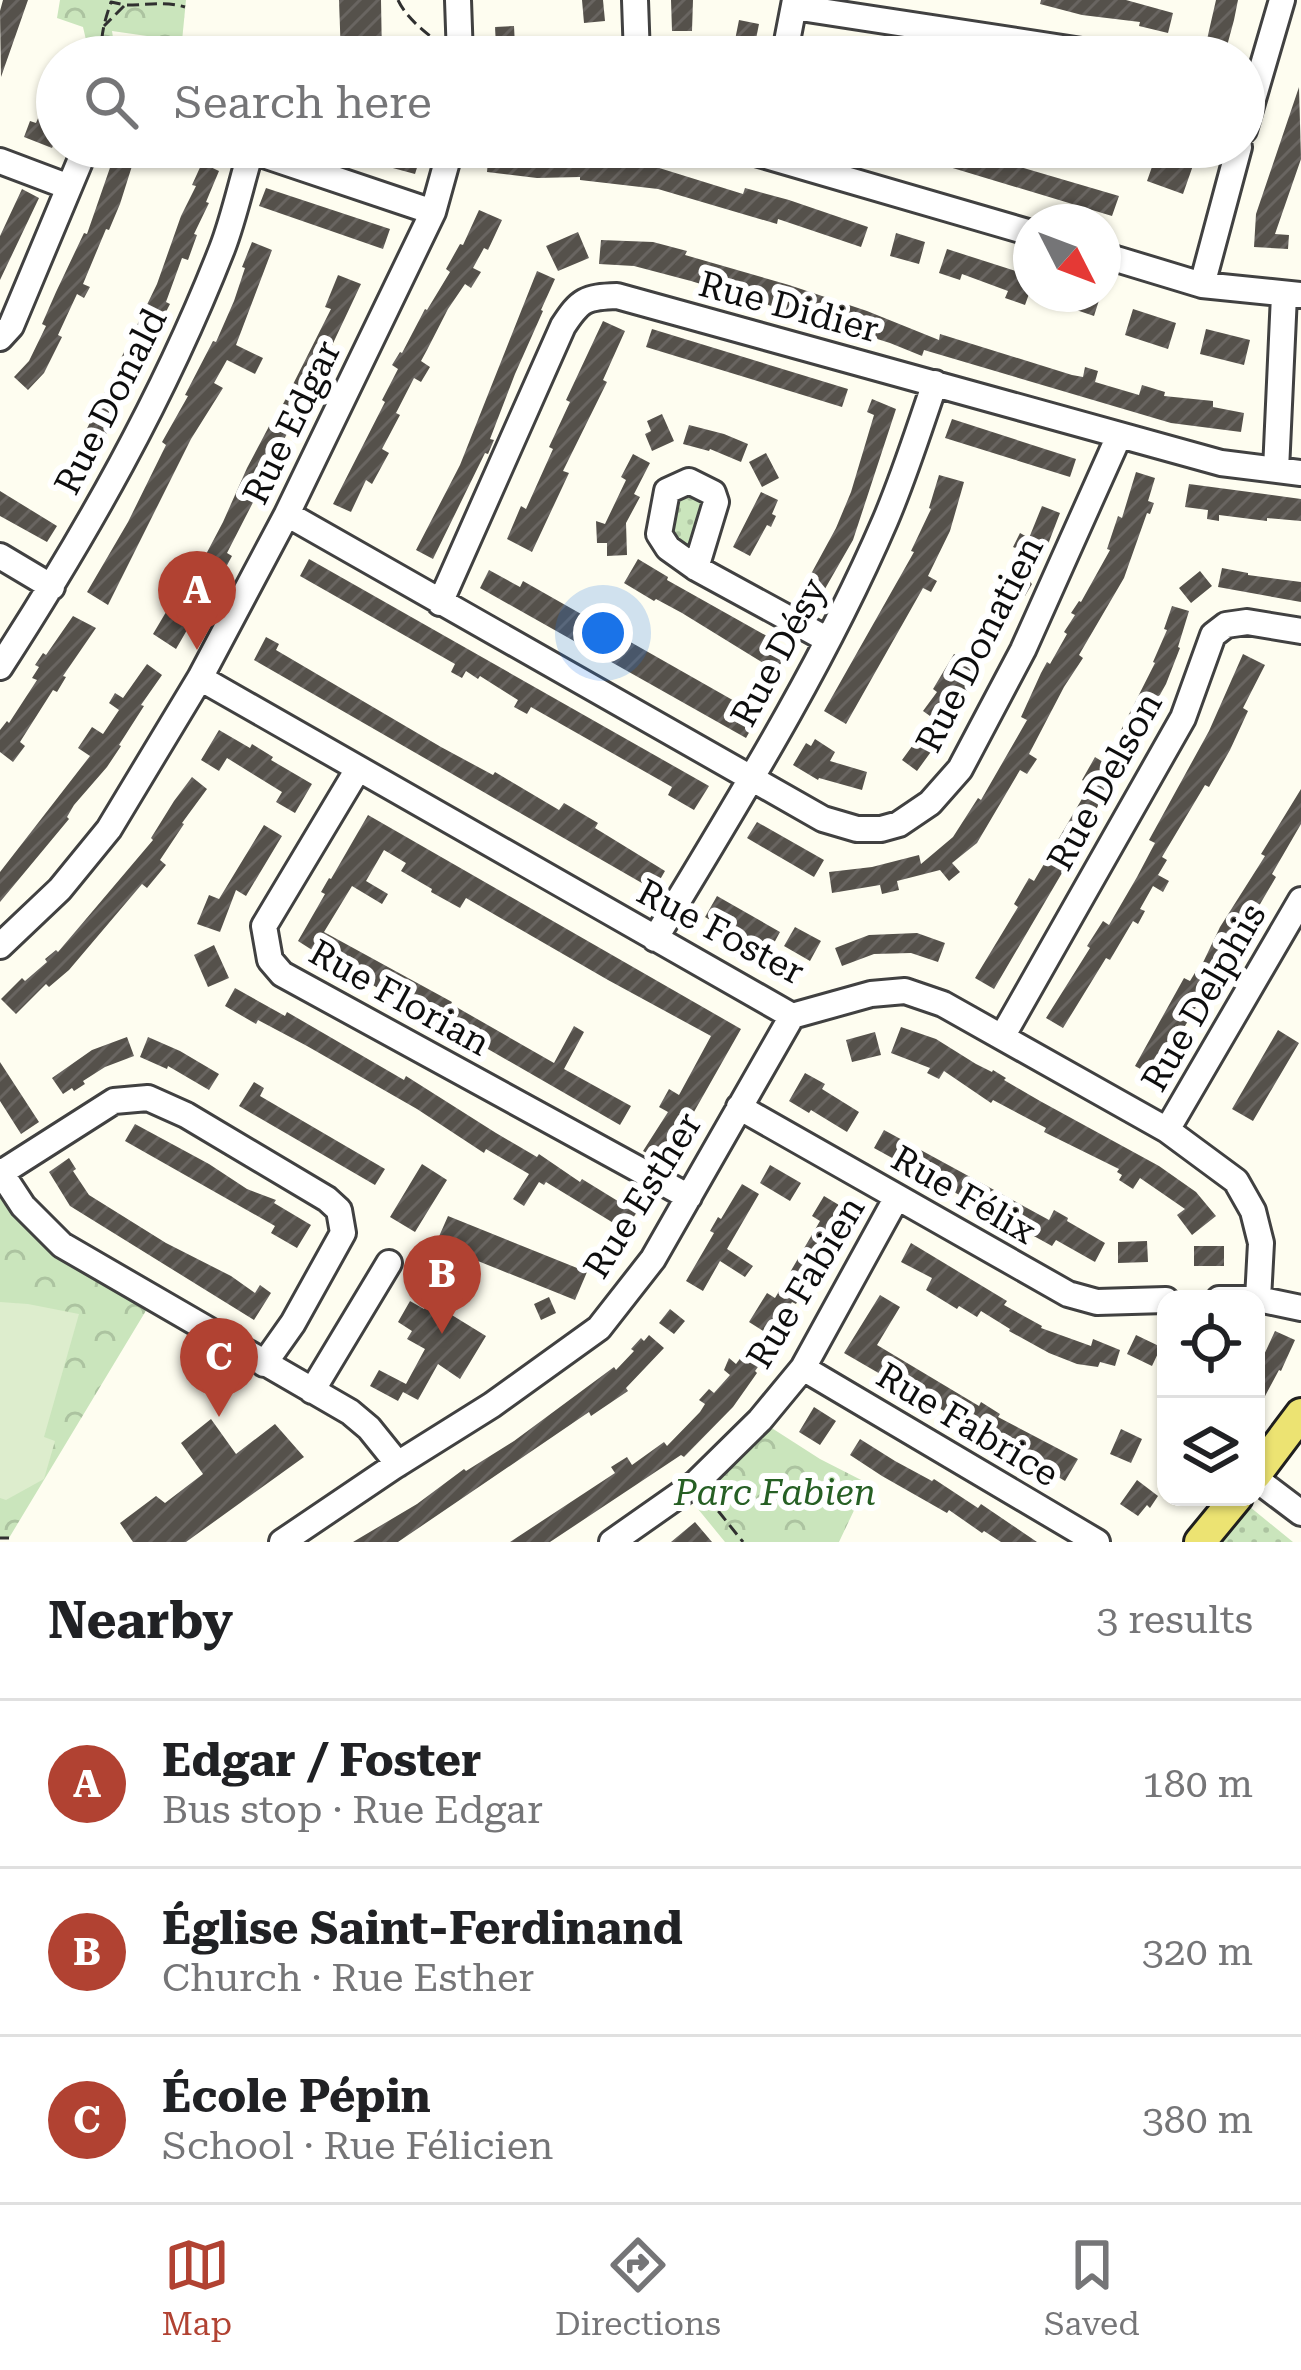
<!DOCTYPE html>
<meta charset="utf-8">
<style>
:root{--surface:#fff;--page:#f2f2f2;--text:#202124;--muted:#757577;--line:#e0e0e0;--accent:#b14232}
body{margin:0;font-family:"Roboto Serif",serif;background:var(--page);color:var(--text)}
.controls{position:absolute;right:36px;bottom:36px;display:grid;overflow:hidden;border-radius:24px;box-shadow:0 3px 9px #0004}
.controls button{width:108px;height:108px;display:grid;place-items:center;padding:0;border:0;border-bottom:3px solid var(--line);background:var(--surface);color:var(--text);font:60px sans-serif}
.compass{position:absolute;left:1013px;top:204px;width:108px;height:108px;border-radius:50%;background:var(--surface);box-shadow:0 3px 9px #0004;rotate:132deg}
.you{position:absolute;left:603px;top:633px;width:42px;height:42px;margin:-30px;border:9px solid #fff;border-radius:50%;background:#1a73e8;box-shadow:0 0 0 18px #1a73e833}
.badge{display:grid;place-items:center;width:78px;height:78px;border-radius:50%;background:var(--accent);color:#fff;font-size:39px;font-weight:700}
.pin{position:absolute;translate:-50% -99px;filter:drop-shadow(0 3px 6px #0008)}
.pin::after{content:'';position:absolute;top:63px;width:42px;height:36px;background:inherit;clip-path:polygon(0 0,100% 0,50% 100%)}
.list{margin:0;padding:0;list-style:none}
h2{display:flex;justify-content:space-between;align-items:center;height:156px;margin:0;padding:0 48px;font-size:51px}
h2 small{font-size:39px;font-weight:400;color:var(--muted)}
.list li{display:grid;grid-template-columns:78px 1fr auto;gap:36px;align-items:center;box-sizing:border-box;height:168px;padding:0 48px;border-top:3px solid var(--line)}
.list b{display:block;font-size:45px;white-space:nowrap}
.list p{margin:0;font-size:39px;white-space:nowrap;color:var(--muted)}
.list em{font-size:39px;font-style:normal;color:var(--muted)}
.icon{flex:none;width:66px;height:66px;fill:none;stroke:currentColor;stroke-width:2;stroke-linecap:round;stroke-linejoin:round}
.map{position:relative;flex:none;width:1301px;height:1542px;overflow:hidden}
.search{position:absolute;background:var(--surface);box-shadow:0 3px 9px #0004;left:36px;right:36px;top:36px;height:132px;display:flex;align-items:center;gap:30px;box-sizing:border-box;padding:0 42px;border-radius:66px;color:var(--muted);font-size:45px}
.sheet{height:660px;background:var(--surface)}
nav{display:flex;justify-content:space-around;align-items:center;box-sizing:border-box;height:168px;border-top:3px solid var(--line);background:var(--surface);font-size:33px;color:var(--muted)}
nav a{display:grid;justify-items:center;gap:6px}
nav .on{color:var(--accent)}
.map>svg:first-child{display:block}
.grass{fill:url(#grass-dots)}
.park{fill:url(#park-crowns)}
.pitch{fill:#ddedcd}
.building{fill:url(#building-hatch)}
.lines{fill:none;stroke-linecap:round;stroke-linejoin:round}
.minor-casing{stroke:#414141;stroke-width:30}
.major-casing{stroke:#1f1f1f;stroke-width:36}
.path{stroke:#303030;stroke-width:3;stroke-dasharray:12 6;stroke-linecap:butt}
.minor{stroke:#fff;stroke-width:24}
.major{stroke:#ece372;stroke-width:30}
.labels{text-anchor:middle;stroke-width:12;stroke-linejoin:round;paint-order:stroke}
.street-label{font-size:36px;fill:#0e0e0e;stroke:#fff}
.park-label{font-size:36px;font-style:italic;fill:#265f24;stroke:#fff}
</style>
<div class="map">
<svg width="1301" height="1542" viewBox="0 0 1301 1542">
<defs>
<pattern id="grass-dots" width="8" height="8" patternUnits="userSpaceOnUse" patternTransform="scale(3)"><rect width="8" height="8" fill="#cae5bc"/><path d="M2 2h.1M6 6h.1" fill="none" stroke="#acc3a0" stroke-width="1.8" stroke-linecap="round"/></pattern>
<pattern id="park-crowns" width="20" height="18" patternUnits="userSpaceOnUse" patternTransform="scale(3)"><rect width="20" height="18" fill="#cae5bc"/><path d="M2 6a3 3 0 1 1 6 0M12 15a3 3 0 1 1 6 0" fill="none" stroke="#acc3a0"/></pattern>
<pattern id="building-hatch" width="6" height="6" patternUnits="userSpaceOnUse" patternTransform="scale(3)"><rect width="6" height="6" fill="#55514b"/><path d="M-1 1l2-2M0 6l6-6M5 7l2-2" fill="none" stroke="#696561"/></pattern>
</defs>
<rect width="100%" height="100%" fill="#fefdf0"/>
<path class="grass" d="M667,491L713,493L696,568L668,548Z
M1250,1507L1293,1542H1219Z"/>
<path class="park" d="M60,0H186L182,41L112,31L116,57H90L83,27L57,18Z
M0,1171L19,1200L153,1299L9,1538H0Z
M767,1425L820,1459L867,1483L839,1542H725L689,1498Z"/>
<path class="pitch" d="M0,1302L28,1304L79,1314L44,1437L55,1441L44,1479L6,1500L0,1498Z"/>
<path class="building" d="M3,0H28L1,77L0,11Z
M339,0H381L382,57H341Z
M582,0H603L605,21L584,23Z
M671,0H693L692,31H672Z
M1041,0H1126L1173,13L1168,33L1139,26L1140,22L1082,15L1040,4Z
M1216,0H1238L1234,20L1224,57H1203Z
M739,20L759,24L753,54L733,50Z
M514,26L515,46H525L524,57H489L490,45L496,46L495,27Z
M828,44L867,50L866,57H826Z
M1299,87L1301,159L1275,234L1289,235L1288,249L1254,247L1256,214Z
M44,104L57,109V136L52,148L24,137L30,121L36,123Z
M114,147H138L120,204L109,230L106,229L83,284L90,287L84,298L77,294L58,335L62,337L44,373L28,390L14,377L29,361L46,326L42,324L56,292L84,233L87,234L113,159L110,158Z
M382,147H405L422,152L415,174L378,164Z
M893,147H964L963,150L1119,196L1112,216L893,150Z
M1159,147H1169L1196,157L1183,194L1147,181Z
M489,149L523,153V157H588V160L656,167L743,194L745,188L789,200L868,227L861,247L778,219L777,224L658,189L580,180V177L537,178L487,172Z
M202,163L219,171L206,202L209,203L194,234L197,235L188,260L182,258L166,302L170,304L106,429L108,430L82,485L64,476L157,284L181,216L196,186L192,185Z
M266,188L390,229L383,249L259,206Z
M22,189L39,198L0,280V236Z
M479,210L502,220L488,250L484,248L473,268L481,272L471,288L465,284L448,309L427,350L421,361L430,367L421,382L414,378L396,413L400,415L382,449L389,453L372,484L366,480L351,512L333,504L385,402L382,400L398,369L392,365L400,352L402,353L425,309L427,310L450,272L446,269L460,244L463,245Z
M578,232L589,258L558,271L546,246Z
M896,233L925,242L919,264L890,256Z
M601,240L653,242L687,251L685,255L789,285L867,311L939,340L940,334L1072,375L1083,377L1085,367L1098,371L1095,382L1139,395L1142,385L1165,392L1164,396L1213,401V407L1244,413L1241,432L1171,423L924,350L922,356L890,343L691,281L634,266L599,264Z
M252,242L272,250L236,345L263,358L255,374L227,360L214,383L223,388L191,439L108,605L87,592L128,522L166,445L162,442L188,396L185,395L213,341L216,342L234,301L245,268L242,267Z
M947,249L1031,276V295L1029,294L1025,305L1005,298L1008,291L962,274L960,280L939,273Z
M537,271L555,279L541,310L543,311L515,374L490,439L494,440L488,454L485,453L433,559L416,550L460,465Z
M338,275L361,284L319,373L325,376L318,389L314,387L297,419L295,418L271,465L275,467L268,480L265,479L227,553L232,556L225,569L223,568L176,649L153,634L172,602L175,604L194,577L223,522L247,468L276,413L278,414L331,309L325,307Z
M1036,294H1101L1094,316L1035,296Z
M1133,309L1176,323L1168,349L1125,335Z
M603,321L625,331L603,380L607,382L563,471L569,473L532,552L507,539L521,506L526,509L553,449L549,447L570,402L566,400Z
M652,329L848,389L842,407L646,347Z
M1206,329L1250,340L1244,365L1200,354Z
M872,399L896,409L853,540L822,594L805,585L836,528L851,492L874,415L867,412Z
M662,414L674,441L652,451L645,434L651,431L647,421Z
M952,419L1076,459L1070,477L945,438Z
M689,425L724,434L748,444L741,462L710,449L709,451L683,444Z
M766,453L779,478L762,487L749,462Z
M633,454L650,463L634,494L640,497L626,523L627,555L607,556V543H597L596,521L605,524L626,480L621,477Z
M1136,472L1155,478L1148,501L1154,503L1150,514L1147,513L1124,578L1079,655L1083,658L1064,687L1029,754L1037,759L1027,774L1020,770L977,843L952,863L960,872L949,881L940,870L897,881L899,890L882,894L880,885L832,893L829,872L872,867L919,855L921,864L953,837L978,798L981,800L1027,720L1021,717L1041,673L1047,662L1050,664L1067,634L1064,632L1075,615L1071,613L1079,601L1081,602L1110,550L1107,549L1118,516L1122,518Z
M939,475L964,482L950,531L928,576L937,581L931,592L923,588L846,724L824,711L914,552L911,551L931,509L929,508Z
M1189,484L1301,499V521L1267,518V521L1219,515V521L1207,519L1208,510L1185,507Z
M0,491L57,526L47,542L0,516Z
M761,492L778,500L772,514L776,516L771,527L767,525L750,556L733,547Z
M1042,506L1060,513L1047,547L1030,582L1032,584L1025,596L1022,594L961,701L944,726L923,711L937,692L933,689L954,654L962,659L979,630L1017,562L1022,551L1013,547L1020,533L1029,538Z
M309,559L709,786L694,810L668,795L672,787L531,707L527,714L514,707L518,700L480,676L478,679L466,671L462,678L451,672L455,664L300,576Z
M638,559L668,577L667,580L790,649L776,671L682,613L656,599L654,601L624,583Z
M1222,568L1248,573V575L1301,582V602L1218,587Z
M489,570L520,587L523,581L759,715L746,738L480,588Z
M1200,571L1212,586L1191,603L1179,588Z
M1172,606L1189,611L1178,647L1180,648L1166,684L1084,831L1086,832L994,989L975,978L1018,907L1014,904L1029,878L1034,881L1090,785L1082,780L1095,757L1103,762L1119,734L1155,663L1153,662L1167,630L1164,629Z
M73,616L96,628L63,676L66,677L57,692L53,690L20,742L25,746L13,762L0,752V730L7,721L9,723L37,680L32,678L39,667L35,665L43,653L46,655Z
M266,637L279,644L276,650L441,747L493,775L495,772L559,810L564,803L598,823L595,828L665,871L654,890L254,660Z
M1243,654L1265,665L1243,708L1248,711L1230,750L1209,787L1205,785L1162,857L1167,860L1158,875L1169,881L1163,892L1153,886L1140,909L1145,911L1138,924L1133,921L1110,960L1106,958L1063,1028L1046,1018L1090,948L1087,946L1103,921L1109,925L1137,877L1155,843L1149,840L1209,731Z
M147,664L162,675L141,705L144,706L119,745L121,746L107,767L74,805L67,817L69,819L0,902V872L90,756L78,748L92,727L103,734L119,710L109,703L115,693L123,698Z
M219,730L250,748L252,744L273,757L271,760L312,784L295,813L276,802L282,792L227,758L219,771L201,760Z
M918,738L933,749L917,771L902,760Z
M815,739L835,752L830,761L867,772L862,790L819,778L818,780L793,765L806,743L811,746Z
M192,777L207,789L182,823L184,824L160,860L166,865L147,888L142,884L69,970L49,987L46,984L16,1014L1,999L22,978L25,981L47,962L45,959L56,950L58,952L153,840L151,838L174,801Z
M1301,789V824L1272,874L1276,877L1218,976L1215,975L1155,1077L1135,1066L1184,978L1190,981L1196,971L1198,973L1220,927L1265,856L1261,854Z
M368,815L741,1029L665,1163L643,1151L668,1112L659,1107L669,1089L679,1095L711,1036L608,980L466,898L460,908L431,892L432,889L401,871L406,863L384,850L366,881L388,894L382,904L352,886L324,932L452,1002L451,1004L554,1063L574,1026L584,1032L564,1069L631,1106L620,1125L441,1022L439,1026L411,1010L413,1008L343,968L347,961L328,949L323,957L298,941L325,894L321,892L329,878L331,879Z
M757,822L824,860L814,877L747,838Z
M264,825L282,836L246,896L236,890L220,932L197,924L209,895L219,899Z
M717,896L780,932L768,954L705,917Z
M795,927L821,941L810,961L784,946Z
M917,933L945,943L938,962L911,953L874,954L842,966L835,948L869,935Z
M214,945L229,978L208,987L194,955Z
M235,988L285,1016L287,1012L404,1080L406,1076L496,1133L537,1157L539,1154L580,1182L582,1179L621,1203L624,1199L639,1209L625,1230L546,1182L544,1185L539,1182L524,1206L513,1199L529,1174L486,1149L484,1153L417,1109L307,1046L258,1020L256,1024L225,1006Z
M901,1027L936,1039L976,1064L992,1072L993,1070L1006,1078L1004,1080L1040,1101L1159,1166L1196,1192L1216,1216L1192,1235L1177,1215L1185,1209L1140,1178L1133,1189L1119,1180L1122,1175L1117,1172L1119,1169L1044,1132L1046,1128L993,1100L991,1103L944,1071L939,1079L927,1073L930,1068L891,1053Z
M1278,1030L1299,1043L1253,1121L1232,1109Z
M875,1032L881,1055L852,1062L846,1040Z
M127,1037L134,1056L105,1067L83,1081L85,1084L74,1091L72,1088L63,1094L52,1078L92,1050Z
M148,1037L180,1051L219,1074L209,1090L168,1066L167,1069L140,1057Z
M0,1062L39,1122L21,1134L0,1101Z
M805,1073L825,1084L822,1089L859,1112L847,1132L811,1110L809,1113L789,1101Z
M254,1082L264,1088L260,1096L385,1169L375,1185L239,1106Z
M135,1124L209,1164L247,1189L276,1200L274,1203L311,1225L297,1248L271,1233L275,1226L125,1141Z
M884,1130L1049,1220L1054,1210L1068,1218L1067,1221L1105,1243L1095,1262L1056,1240L1052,1246L874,1148Z
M69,1158L76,1169L73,1171L89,1195L166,1243L231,1276L255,1293L260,1285L271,1293L254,1320L70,1206L49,1172Z
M422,1164L447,1180L415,1232L390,1217Z
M770,1165L801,1183L790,1201L760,1183Z
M742,1184L759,1194L727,1249L753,1266L745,1277L720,1261L703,1291L686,1281L714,1233L710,1231L718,1217L721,1219Z
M824,1196L849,1211L796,1304L792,1302L771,1336L749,1322L767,1293L775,1298L820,1221L812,1216Z
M448,1216L587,1272L575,1300L443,1247L444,1244L437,1241Z
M1147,1241L1148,1262L1118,1263V1242Z
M911,1243L1007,1301L1004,1305L1042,1326L1041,1328L1091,1346L1093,1339L1120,1350L1115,1366L1100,1362L1098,1367L1077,1364L1049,1353L1009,1331L1010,1329L981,1311L977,1317L959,1306L957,1309L926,1290L932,1278L901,1262Z
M1194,1246H1224V1266H1194Z
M880,1295L900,1307L877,1345L979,1406L981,1402L1000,1414L998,1417L1078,1459L1065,1481L844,1353Z
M549,1297L556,1313L541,1320L534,1304Z
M410,1301L424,1309L429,1301L486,1336L460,1379L438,1364L418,1400L403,1392L398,1401L370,1386L379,1370L406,1384L425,1349L407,1339L412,1331L398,1322Z
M670,1309L685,1321L674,1334L659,1323Z
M1275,1331L1295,1340L1281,1371L1279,1370L1256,1413V1372Z
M649,1335L664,1348L626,1388L628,1391L591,1416L589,1412L398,1542H353L417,1504L464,1469L466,1471L514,1441L614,1367L616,1370L634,1351L631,1349L641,1338L644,1341Z
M1136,1335L1161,1347L1152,1366L1127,1354Z
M748,1348L763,1360L755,1371L757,1373L733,1407L684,1457L681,1455L550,1542H510L615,1473L611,1467L627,1457L632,1465L664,1442L667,1446L700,1412L705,1404L699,1400L709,1389L714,1393L730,1375L724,1370L729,1358L736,1364Z
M814,1407L836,1421L820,1445L799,1432Z
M211,1419L236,1454L275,1424L304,1457L186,1542H133L120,1523L156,1496L165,1503L203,1474L181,1443Z
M1121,1429L1142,1439L1131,1463L1110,1454Z
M860,1439L895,1461L932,1481L934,1479L978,1508L981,1504L1037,1542H1001L984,1531L982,1533L949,1510L947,1513L882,1476L850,1455Z
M1137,1480L1158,1496L1150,1508L1147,1505L1138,1516L1120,1504Z
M695,1522L712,1542H671Z"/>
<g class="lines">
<g class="minor-casing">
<path id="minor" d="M458,0L460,57
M635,0L637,57
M794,7L1121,57
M784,57L795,0
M1244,130L1282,0
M240,147L433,212
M735,147L1031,233
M0,161L69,187
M1103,255L1202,285L1301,295
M1202,285L1239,147
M0,338L11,326L86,147
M1276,470L1284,295
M287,514L823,819L857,829H881L899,824L930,803L960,769L1023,650L1119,436
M0,556L52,587
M696,568L716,502L713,493L689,481L667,491L659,534L668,548L696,568L828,640
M440,603L563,326C580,300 585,297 617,296L1221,463L1301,473
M0,667C86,534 164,397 222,249C234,218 241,184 251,151
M200,678L792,1016L871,994L905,991L943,1004L1167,1130L1236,1181L1253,1211L1261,1243L1258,1299
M358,769L264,926L270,960L282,974L689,1197
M655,939C737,803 822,667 885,521C904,477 919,429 935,383
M0,946L60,889L109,829L200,678L287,514L433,212L451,147
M1002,1037L1183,718L1213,635L1226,625L1247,622L1301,631
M739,1107L1068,1294L1097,1302L1166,1300
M1167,1130L1301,900
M0,1171L23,1206L62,1245L350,1412L369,1428L398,1464
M1,1173L114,1101L148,1098L186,1115L327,1199L339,1210L343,1233L293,1323L264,1364
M1219,1299H1258L1301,1308
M803,1368L1097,1542
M312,1391L389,1263
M1256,1479L1301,1513
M282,1542L393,1467L492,1405L599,1328L653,1259L792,1016
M612,1542L696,1483L760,1420L803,1368L897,1197"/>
</g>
<g class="major-casing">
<path id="major" d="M1256,1474L1301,1414
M1200,1542L1237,1497"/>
</g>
<path class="path" d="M398,0C406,17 423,31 438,42
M127,5C148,5 165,1 185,7
M103,57C99,38 105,20 111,2L125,5L104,26
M707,1497L743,1542
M0,1538H9"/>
<use href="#minor" class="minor"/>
<use href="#major" class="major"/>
</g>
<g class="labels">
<g class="street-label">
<text transform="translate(789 306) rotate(15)" y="13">Rue Didier</text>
<text transform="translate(110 401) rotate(-63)" y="13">Rue Donald</text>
<text transform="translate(291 422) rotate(-64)" y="13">Rue Edgar</text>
<text transform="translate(979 644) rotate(-63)" y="13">Rue Donatien</text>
<text transform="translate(778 652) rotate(-62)" y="13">Rue Désy</text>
<text transform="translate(1104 781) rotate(-61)" y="13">Rue Delson</text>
<text transform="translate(721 931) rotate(28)" y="13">Rue Foster</text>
<text transform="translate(400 997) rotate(29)" y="13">Rue Florian</text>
<text transform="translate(1203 997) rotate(-60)" y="13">Rue Delphis</text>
<text transform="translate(964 1194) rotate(30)" y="13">Rue Félix</text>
<text transform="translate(642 1195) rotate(-58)" y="13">Rue Esther</text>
<text transform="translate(805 1282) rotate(-59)" y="13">Rue Fabien</text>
<text transform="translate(968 1424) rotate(31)" y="13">Rue Fabrice</text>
</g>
<g class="park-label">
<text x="775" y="1505">Parc Fabien</text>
</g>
</g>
</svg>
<div class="controls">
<button><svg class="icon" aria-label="locate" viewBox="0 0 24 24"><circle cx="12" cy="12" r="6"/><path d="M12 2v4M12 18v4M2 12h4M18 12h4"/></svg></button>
<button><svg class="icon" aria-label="layers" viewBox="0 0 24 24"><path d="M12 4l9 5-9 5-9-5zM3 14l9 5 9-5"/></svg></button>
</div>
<svg class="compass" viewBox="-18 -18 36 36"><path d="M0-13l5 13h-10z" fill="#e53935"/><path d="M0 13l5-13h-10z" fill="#757577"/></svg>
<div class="you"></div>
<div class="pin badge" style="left:197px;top:650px">A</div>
<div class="pin badge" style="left:442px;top:1334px">B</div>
<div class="pin badge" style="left:219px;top:1417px">C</div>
<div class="search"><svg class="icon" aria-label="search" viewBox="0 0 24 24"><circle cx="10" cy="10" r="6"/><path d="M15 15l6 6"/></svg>Search here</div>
</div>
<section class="sheet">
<h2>Nearby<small>3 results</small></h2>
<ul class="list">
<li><span class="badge">A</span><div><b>Edgar / Foster</b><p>Bus stop · Rue Edgar</p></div><em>180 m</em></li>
<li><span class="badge">B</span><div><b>Église Saint-Ferdinand</b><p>Church · Rue Esther</p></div><em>320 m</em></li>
<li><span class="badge">C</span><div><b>École Pépin</b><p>School · Rue Félicien</p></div><em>380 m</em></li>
</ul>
</section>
<nav>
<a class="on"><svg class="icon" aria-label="map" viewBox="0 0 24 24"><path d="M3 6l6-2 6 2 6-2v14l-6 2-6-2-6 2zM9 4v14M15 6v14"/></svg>Map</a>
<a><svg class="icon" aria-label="directions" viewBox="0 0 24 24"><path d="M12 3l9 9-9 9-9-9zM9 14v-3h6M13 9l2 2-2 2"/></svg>Directions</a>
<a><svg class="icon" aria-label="saved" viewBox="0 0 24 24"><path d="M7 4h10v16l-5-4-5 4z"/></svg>Saved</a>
</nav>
